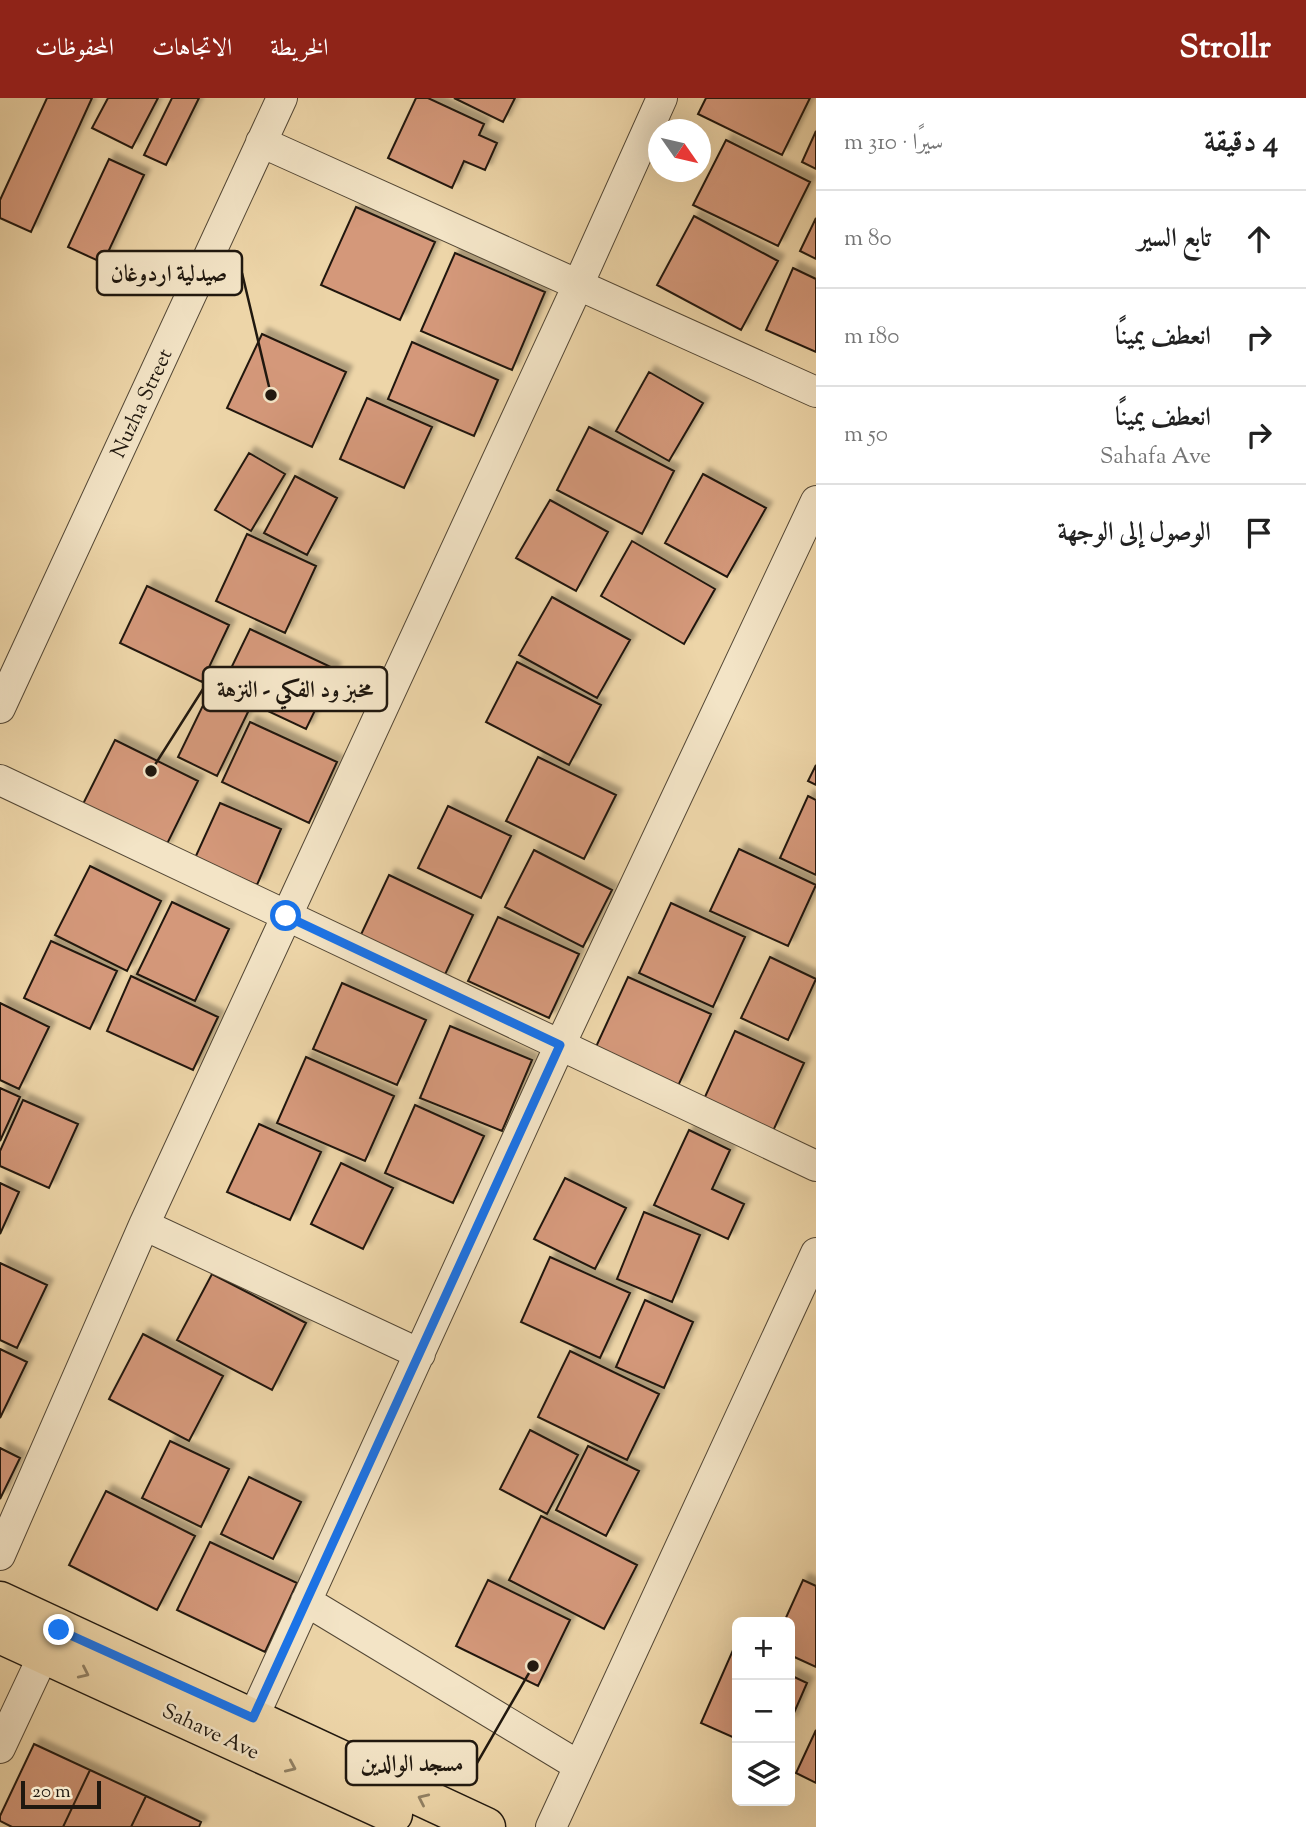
<!DOCTYPE html>
<html lang="ar">
<meta charset="utf-8">
<style>
:root{--surface:#fff;--page:#f2f2f2;--text:#222;--muted:#767676;--line:#e0e0e0;--accent:#8f2418}
body{margin:0;font-family:"Sorts Mill Goudy",Amiri,serif;background:var(--page);color:var(--text);direction:rtl}
.controls{position:absolute;right:21px;bottom:21px;display:grid;overflow:hidden;border-radius:10px;box-shadow:0 7px 28px #0002}
.controls button{width:63px;height:63px;display:grid;place-items:center;padding:0;border:0;border-bottom:2px solid var(--line);background:var(--surface);color:var(--text);font:35px sans-serif}
.compass{position:absolute;left:648px;top:21px;width:63px;height:63px;border-radius:50%;background:var(--surface);box-shadow:0 7px 28px #0002;rotate:124deg}
.scale{position:absolute;left:21px;bottom:18px;width:80px;box-sizing:border-box;padding-left:7px;border:4px solid #20180f;border-top:0;font-size:19px;line-height:24px;white-space:nowrap;color:#20180f;-webkit-text-stroke:5px #f3e4c6;paint-order:stroke}
.stop{position:absolute;width:21px;height:21px;margin:-16px;border:5px solid #1a73e8;border-radius:50%;background:#fff}
.stop.end{background:#1a73e8;border-color:#fff;box-shadow:0 2px 7px #0008}
.list{margin:0;padding:0;list-style:none}
h2{display:flex;justify-content:space-between;align-items:center;height:91px;margin:0;padding:0 28px;font-size:30px}
h2 small{font-size:23px;font-weight:400;color:var(--muted)}
.list li{display:grid;grid-template-columns:46px 1fr auto;gap:21px;align-items:center;box-sizing:border-box;height:98px;padding:0 28px;border-top:2px solid var(--line)}
.list b{display:block;font-size:26px;white-space:nowrap}
.list p{margin:0;font-size:23px;white-space:nowrap;color:var(--muted)}
.list em{font-size:23px;font-style:normal;color:var(--muted)}
.icon{flex:none;width:38px;height:38px;fill:none;stroke:currentColor;stroke-width:2;stroke-linecap:round;stroke-linejoin:round}
.map{position:relative;flex:none;width:816px;height:1729px;overflow:hidden;direction:ltr}
header{display:flex;align-items:center;gap:42px;box-sizing:border-box;height:98px;padding:0 35px;background:var(--accent);color:#fff}
header strong{font-size:33px}
nav{display:flex;gap:38px;margin-inline-start:auto;font-size:24px}
main{display:flex}
aside{flex:1;background:var(--surface)}
.map>svg:first-child{display:block}
.building{fill:#d4987a;stroke:#20180f;stroke-width:2;filter:url(#shadow)}
.lines{fill:none;stroke-linecap:round;stroke-linejoin:round}
.minor-casing{stroke:#534735;stroke-width:32}
.major-casing{stroke:#20180f;stroke-width:41}
.minor{stroke:#f3e4c6;stroke-width:30}
.major{stroke:#edd5a8;stroke-width:38}
.oneway{stroke:#918063}
.route{stroke:#1a73e8;stroke-width:9}
.labels{text-anchor:middle;stroke-width:5;stroke-linejoin:round;paint-order:stroke}
.street-label{font-size:21px;fill:#20180f;stroke:#f3e4c6}
.leader{fill:none;stroke:#20180f;stroke-width:2.5}
.callout-dot{fill:#20180f;stroke:#f3e4c6;stroke-width:2.5}
.callout{fill:#f3e4c6;stroke:#20180f;stroke-width:2.5}
.callout-label{font-size:23px;text-anchor:middle;font-weight:bold;fill:#20180f}
</style>
<header>
<strong>Strollr</strong>
<nav><a>الخريطة</a><a>الاتجاهات</a><a>المحفوظات</a></nav>
</header>
<main>
<aside>
<h2>4 دقيقة<small>سيرًا · 310 m</small></h2>
<ul class="list">
<li><svg class="icon" aria-label="ahead" viewBox="0 0 24 24"><path d="M12 20V5M6 11l6-6 6 6"/></svg><div><b>تابع السير</b></div><em>80 m</em></li>
<li><svg class="icon" aria-label="right" viewBox="0 0 24 24"><path d="M7 20v-9h11M14 6l5 5-5 5"/></svg><div><b>انعطف يمينًا</b></div><em>180 m</em></li>
<li><svg class="icon" aria-label="right" viewBox="0 0 24 24"><path d="M7 20v-9h11M14 6l5 5-5 5"/></svg><div><b>انعطف يمينًا</b><p>Sahafa Ave</p></div><em>50 m</em></li>
<li><svg class="icon" aria-label="arrive" viewBox="0 0 24 24"><path d="M6 21V4h12l-3 4 3 4H6"/></svg><div><b>الوصول إلى الوجهة</b></div></li>
</ul>
</aside>
<div class="map">
<svg width="816" height="1729" viewBox="0 0 816 1729">
<defs>
<filter id="shadow"><feDropShadow dx="6" dy="-6" stdDeviation="2" flood-color="#0004"/></filter>
</defs>
<rect width="100%" height="100%" fill="#edd5a8"/>
<filter id="stains"><feTurbulence type="fractalNoise" baseFrequency=".00286" numOctaves="4"/><feColorMatrix values="0 0 0 0 .2 0 0 0 0 .09 0 0 0 0 .02 0 0 0 .5 -.17"/></filter>
<radialGradient id="worn" r=".72"><stop offset=".6" stop-color="#630" stop-opacity="0"/><stop offset="1" stop-color="#630" stop-opacity=".3"/></radialGradient>
<path class="building" d="M47,0H92L31,134L0,120V102Z
M108,0H158L132,50L92,30Z
M172,0H199L166,67L144,57Z
M416,0H428L484,26L479,37L497,45L485,72L464,63L452,90L388,60Z
M454,0H515L503,24Z
M706,0H810L782,57L698,16Z
M816,33V71L802,64Z
M726,42L810,84L778,148L693,107Z
M109,61L144,77L103,165L68,149Z
M356,109L435,144L400,222L321,187Z
M694,118L778,163L741,232L657,187Z
M816,120V161L800,153Z
M455,155L545,194L512,272L421,233Z
M793,170L816,181V254L766,232Z
M262,236L346,274L312,349L227,310Z
M412,244L498,282L474,338L388,301Z
M649,274L703,305L669,363L616,333Z
M367,300L432,329L404,390L340,361Z
M589,329L674,373L642,436L557,392Z
M249,355L285,376L251,433L215,412Z
M703,376L766,410L727,479L665,445Z
M295,378L337,400L307,457L264,435Z
M550,402L608,434L576,493L516,460Z
M247,436L316,468L285,535L216,503Z
M632,443L715,491L684,546L601,498Z
M147,488L229,527L202,584L120,545Z
M552,499L630,542L597,600L519,557Z
M250,531L335,571L306,631L221,591Z
M517,564L601,607L569,667L486,624Z
M209,595L248,614L217,678L178,659Z
M250,624L337,664L309,725L222,684Z
M115,642L198,683L165,750L82,708Z
M538,659L616,697L584,761L506,723Z
M816,667V687L808,683Z
M808,698L816,702V777L780,760Z
M220,705L281,731L257,787L195,760Z
M448,708L511,738L481,800L418,770Z
M739,751L816,787L788,848L710,813Z
M534,752L612,792L583,849L505,809Z
M90,768L161,803L127,873L55,837Z
M389,777L473,817L441,885L357,845Z
M172,804L229,831L195,903L137,876Z
M671,805L745,839L713,909L639,875Z
M498,819L579,856L549,920L468,883Z
M51,843L117,873L90,931L24,900Z
M770,859L816,881L788,942L741,920Z
M131,878L218,919L193,972L107,933Z
M628,879L711,916L678,988L595,951Z
M342,885L426,922L397,987L313,951Z
M0,905L49,929L19,991L0,982Z
M450,928L532,962L502,1033L420,1000Z
M735,933L804,965L773,1033L704,1001Z
M306,959L394,998L365,1063L277,1025Z
M0,990L20,999L0,1043Z
M23,1002L78,1026L49,1090L0,1068V1053Z
M415,1007L484,1038L453,1105L385,1075Z
M259,1026L321,1054L290,1122L227,1094Z
M689,1032L730,1052L712,1091L744,1106L728,1141L654,1107Z
M341,1065L393,1090L363,1151L311,1126Z
M565,1080L626,1110L595,1171L534,1141Z
M0,1085L19,1094L0,1136Z
M644,1114L700,1137L672,1204L617,1181Z
M550,1159L630,1195L600,1260L521,1224Z
M0,1165L47,1187L17,1250L0,1242Z
M212,1176L306,1225L272,1292L177,1242Z
M645,1202L693,1224L664,1290L616,1269Z
M143,1236L223,1278L189,1343L109,1301Z
M0,1251L27,1264L0,1320Z
M570,1253L659,1296L627,1362L538,1319Z
M530,1332L578,1357L547,1416L500,1391Z
M170,1343L229,1371L201,1429L142,1400Z
M588,1348L639,1373L606,1438L556,1412Z
M0,1350L20,1360L0,1401Z
M249,1379L301,1404L273,1461L221,1436Z
M106,1393L195,1438L157,1512L69,1467Z
M541,1418L637,1467L604,1531L509,1482Z
M210,1444L297,1485L265,1554L177,1512Z
M488,1482L570,1522L538,1588L456,1548Z
M803,1482L816,1488V1569L790,1557V1524H784Z
M733,1552L737,1554V1641L701,1625Z
M790,1577L807,1585L790,1624Z
M816,1632V1685L796,1675Z
M34,1646L90,1672L63,1729H12L0,1723V1718Z
M90,1672L146,1698L131,1729H63Z
M146,1698L201,1724L199,1729H131Z"/>
<g class="lines">
<g class="minor-casing">
<path id="minor" d="M261,44L816,294
M0,610L282,0
M0,682L816,1068
M144,1127L420,1256
M0,1457L144,1127L578,187L662,0
M306,1503L579,1668
M253,1620L560,947L816,403
M0,1650L44,1556
M551,1729L816,1155"/>
</g>
<g class="major-casing">
<path id="major" d="M0,1503L486,1729
M0,1536L393,1716"/>
</g>
<use href="#minor" class="minor"/>
<use href="#major" class="major"/>
</g>
<defs><path id="oneway-chevron" d="M-2-3.5L2.5 0L-2 3.5" fill="none" stroke-width="1.6" stroke-linecap="round" stroke-linejoin="round" transform="scale(1.75)"/></defs>
<g class="oneway">
<use href="#oneway-chevron" transform="translate(84 1575) rotate(25)"/>
<use href="#oneway-chevron" transform="translate(291 1669) rotate(24)"/>
<use href="#oneway-chevron" transform="translate(423 1701) rotate(-155)"/>
</g>
<g class="lines">
<path class="route" d="M59,1532L253,1620L560,947L286,818"/>
</g>
<g class="labels">
<g class="street-label">
<text transform="translate(141 305) rotate(-65)" y="7">Nuzha Street</text>
<text transform="translate(211 1633) rotate(25)" y="7">Sahave Ave</text>
</g>
</g>
<path class="leader" d="M271 297L242 175M151 673L203 591M533 1568L477 1665"/>
<g class="callout-dot">
<circle cx="271" cy="297" r="7"/>
<circle cx="151" cy="673" r="7"/>
<circle cx="533" cy="1568" r="7"/>
</g>
<g class="callout">
<rect x="97" y="153" width="145" height="44" rx="7"/>
<rect x="203" y="569" width="184" height="44" rx="7"/>
<rect x="346" y="1643" width="131" height="44" rx="7"/>
</g>
<g class="callout-label">
<text x="169" y="183">صيدلية اردوغان</text>
<text x="295" y="599">مخبز ود الفكي - النزهة</text>
<text x="412" y="1673">مسجد الوالدين</text>
</g>
<rect width="100%" height="100%" filter="url(#stains)"/>
<rect width="100%" height="100%" fill="url(#worn)"/>
</svg>
<div class="controls">
<button>+</button>
<button>−</button>
<button><svg class="icon" aria-label="layers" viewBox="0 0 24 24"><path d="M12 4l9 5-9 5-9-5zM3 14l9 5 9-5"/></svg></button>
</div>
<svg class="compass" viewBox="-18 -18 36 36"><path d="M0-13l5 13h-10z" fill="#e53935"/><path d="M0 13l5-13h-10z" fill="#767676"/></svg>
<div class="scale">20 m</div>
<div class="stop" style="left:286px;top:818px"></div>
<div class="stop end" style="left:59px;top:1532px"></div>
</div>
</main>
